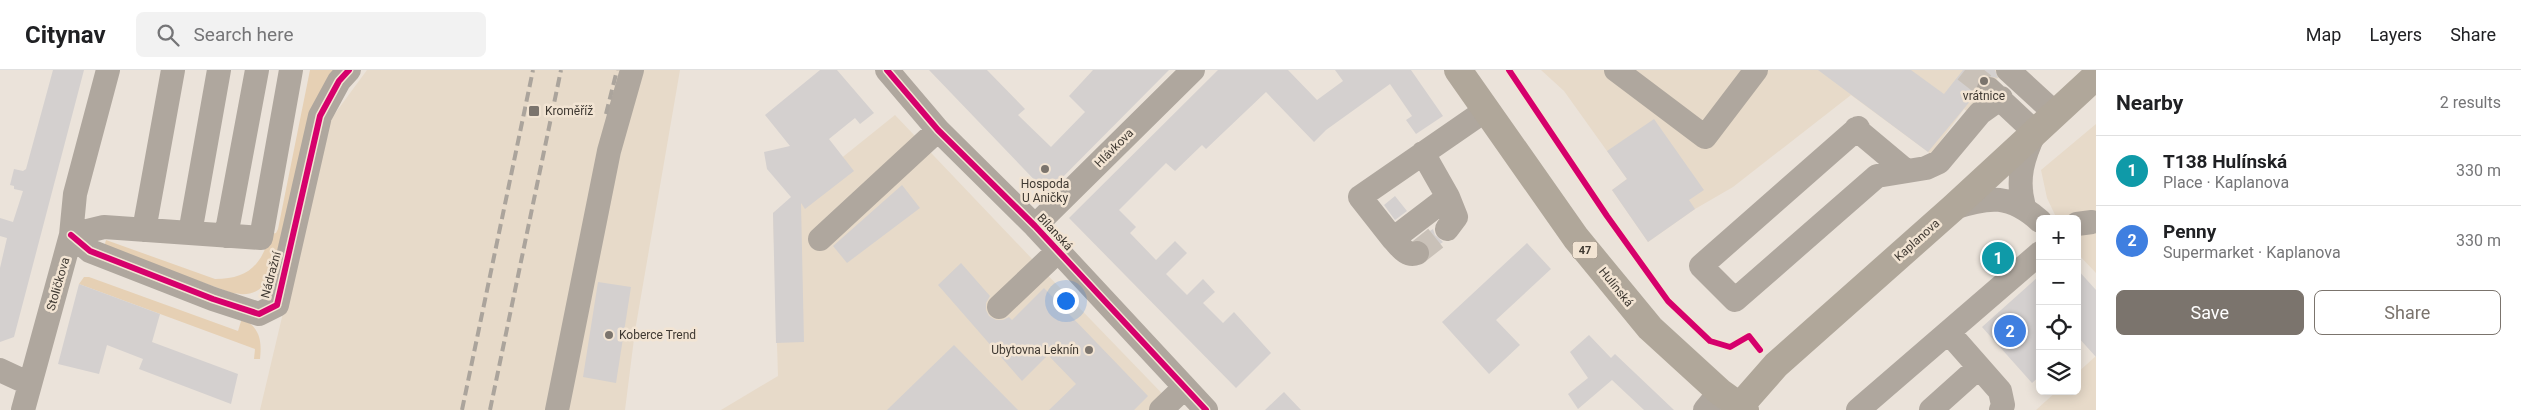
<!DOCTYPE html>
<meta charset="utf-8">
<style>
:root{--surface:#fff;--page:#f2f2f2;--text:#202124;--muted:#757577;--line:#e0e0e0;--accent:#7b746d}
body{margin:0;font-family:Roboto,sans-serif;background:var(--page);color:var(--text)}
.controls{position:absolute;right:15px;bottom:15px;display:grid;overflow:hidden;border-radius:8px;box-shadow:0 2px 12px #0003}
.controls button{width:45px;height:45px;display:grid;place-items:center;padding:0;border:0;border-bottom:1px solid var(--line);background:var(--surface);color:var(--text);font:25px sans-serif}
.you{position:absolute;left:1065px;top:230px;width:18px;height:18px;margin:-12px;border:4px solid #fff;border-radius:50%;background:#1a73e8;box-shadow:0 0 0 8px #1a73e833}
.badge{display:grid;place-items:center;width:32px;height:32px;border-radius:50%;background:var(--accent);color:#fff;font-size:16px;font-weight:700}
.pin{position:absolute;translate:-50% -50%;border:2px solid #fff;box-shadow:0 1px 5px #0006}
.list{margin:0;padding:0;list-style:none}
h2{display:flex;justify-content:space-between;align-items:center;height:65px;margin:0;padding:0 20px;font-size:21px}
h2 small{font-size:16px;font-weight:400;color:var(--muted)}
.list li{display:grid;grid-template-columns:32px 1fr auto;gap:15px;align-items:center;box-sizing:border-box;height:70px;padding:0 20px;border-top:1px solid var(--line)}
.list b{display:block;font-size:19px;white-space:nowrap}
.list p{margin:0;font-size:16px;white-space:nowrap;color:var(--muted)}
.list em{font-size:16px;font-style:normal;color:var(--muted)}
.actions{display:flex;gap:10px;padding:15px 20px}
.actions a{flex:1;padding:11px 0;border:1px solid var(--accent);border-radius:8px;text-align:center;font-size:18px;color:var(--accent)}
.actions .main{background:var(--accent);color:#fff}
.icon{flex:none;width:28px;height:28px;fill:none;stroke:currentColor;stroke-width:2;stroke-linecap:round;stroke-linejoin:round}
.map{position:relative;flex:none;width:2096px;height:340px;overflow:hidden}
header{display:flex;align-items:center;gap:30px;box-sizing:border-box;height:70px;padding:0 25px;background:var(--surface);border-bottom:1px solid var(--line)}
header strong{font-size:24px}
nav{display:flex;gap:28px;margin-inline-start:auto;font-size:18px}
.search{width:350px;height:45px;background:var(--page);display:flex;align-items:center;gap:12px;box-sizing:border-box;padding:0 18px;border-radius:8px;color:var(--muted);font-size:19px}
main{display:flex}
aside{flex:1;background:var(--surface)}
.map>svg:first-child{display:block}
.built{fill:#e7dac9}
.green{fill:#e6d0b4}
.building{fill:#d4d0cf}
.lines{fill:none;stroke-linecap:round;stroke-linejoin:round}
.minor-tunnel{stroke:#c9c1b8;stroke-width:24;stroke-dasharray:24 12;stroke-linecap:butt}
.minor{stroke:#afa79e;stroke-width:24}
.major{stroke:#b0a79a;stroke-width:28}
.rail{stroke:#aba49c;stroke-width:4;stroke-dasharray:10 5;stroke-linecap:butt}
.cycleway-casing{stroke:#f2e4d3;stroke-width:9}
.cycleway{stroke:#d6006c;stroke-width:6}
.poi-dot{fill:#7b746d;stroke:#f2e4d3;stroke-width:2}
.labels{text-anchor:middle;stroke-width:5;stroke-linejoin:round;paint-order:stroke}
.shield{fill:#f2e4d3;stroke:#756c62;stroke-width:1}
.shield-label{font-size:11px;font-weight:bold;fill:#3f3932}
.poi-label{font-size:12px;fill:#3f3932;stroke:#f2e4d3}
.street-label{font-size:12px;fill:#3f3932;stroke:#f2e4d3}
</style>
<header>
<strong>Citynav</strong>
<div class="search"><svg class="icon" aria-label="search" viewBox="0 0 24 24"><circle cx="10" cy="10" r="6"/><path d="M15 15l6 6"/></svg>Search here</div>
<nav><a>Map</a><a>Layers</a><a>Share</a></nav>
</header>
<main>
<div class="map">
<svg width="2096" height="340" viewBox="0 0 2096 340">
<rect width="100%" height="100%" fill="#ebe3da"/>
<path class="built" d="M367,0H680L635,261L625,340H260L328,53Z
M1541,0H2004L1970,44L1964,39L1931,84L1851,25L1733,117L1695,139L1648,172L1612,120L1627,109L1564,21Z
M895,45L1035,192L1178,340H721L778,306L773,143Z
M2096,54V203L2077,183V149H2057L2047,128L2041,100Z
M2096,286V340H2036L2057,321H2077V303Z"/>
<path class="green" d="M310,0H335L273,205C261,221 252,227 232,223L104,177L106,170L215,209C248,209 262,195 270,164L276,163L278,159Z
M84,207H89L238,261L242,248C260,258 262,270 260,289H254L255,279L79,214Z"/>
<path class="building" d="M53,0H84L14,267L0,272V198L7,168L0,166V148L13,152L23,121L14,119V116L10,115L14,99L23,101L26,99Z
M820,0H837L874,43L860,54L855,48L829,69L854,101L805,139L801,133L804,272L776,273L773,143L791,127L767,99L764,82L790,76L765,45Z
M929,0H987L1025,39L1018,45L1051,77L1085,42L1069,26L1093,0H1169L1047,123Z
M1218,0H1288L1317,30L1343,11L1335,0H1411L1443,46L1416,64L1406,50L1412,46L1390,14L1326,60L1314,72L1266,22L1206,79L1202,75L1175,101L1166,93L1119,140L1136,157L1130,163L1156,190L1175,171L1187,183L1166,204L1187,225L1203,209L1215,222L1203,233L1223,253L1234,242L1271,283L1236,318L1069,148Z
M1818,0H1911L1944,24L1963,0H1995L1998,8L1985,6L1979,9L1976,15V24L1928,82Z
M1654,49L1704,120L1689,130L1695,139L1648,172L1612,120L1627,109L1607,81Z
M902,115L920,138L847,193L833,176Z
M1395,126L1407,141L1395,150L1384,135Z
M1433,159L1435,165L1443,172L1430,181L1427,173L1415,170Z
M1527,173L1551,199L1496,250L1520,275L1489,304L1442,252Z
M961,193L990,226L986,233V240L989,246L996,250H1003L1009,247L1012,250L1044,218L1148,326L1134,340H1049L1076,314L1048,285L1022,311L938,215Z
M2077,199L2096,220V287L2077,266Z
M2040,205V306L2032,313L1982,257Z
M598,212L631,217L616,313L583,307Z
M79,214L160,244L152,272L238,304L231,334L139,299L143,289L107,275L99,304L58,294Z
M1589,265L1611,288L1615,284L1674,340H1644L1612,310L1578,339L1568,324L1588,308L1570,282Z
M954,275L1018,340H887Z
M1284,322L1301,340H1265Z"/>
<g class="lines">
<path class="minor-tunnel" d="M1965,0L1989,19
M1417,183L1447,159"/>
<path class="minor" d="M887,0L938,60L1035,156L1206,340
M1616,0L1705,67L1756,0
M2008,0L2055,43
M1989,19L2035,62C2023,87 2016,109 2024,137
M1858,58L1701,196L1735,230L1877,106L1926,98L1939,92L1980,43L2001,28
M1856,59L1905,100
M1423,83L1448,127L1393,169L1360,127L1486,40
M1953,138C1990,126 2010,124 2040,151
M2077,154L2092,152
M1035,156L1193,0
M1447,159L1456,147L1448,127
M144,160L173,0
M190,163L219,0
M71,165L90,181L213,229L259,244L277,235L320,46L339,11L349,0
M71,165L104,157L261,168L291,0
M226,166L257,0
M820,169L938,60
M1393,169C1400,176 1406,187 1417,183
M999,237L1058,181
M1949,263L2000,321L2003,335L2001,340
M0,300L30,314
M23,340L71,165L75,124L108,0
M557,340L609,81L632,0
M1161,340L1184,318
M1705,340L1720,322
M1858,340L2040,183
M1931,340L1979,297"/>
<path class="major" d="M1458,0L1576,168L1650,258L1720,322L1745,340
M1740,336L1776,295L1953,138L2096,6"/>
<path class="rail" d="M606,44L617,0
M462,340L533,0
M490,340L561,0"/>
<g class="cycleway-casing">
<path id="cycleway" d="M887,0L938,60L1035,156L1206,340
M1509,0L1607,146L1668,231L1710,271L1730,277L1749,266L1760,280
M71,165L90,181L213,229L259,244L277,235L320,46L339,11L349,0"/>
</g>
<use href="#cycleway" class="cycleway"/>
</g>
<g class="poi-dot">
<circle cx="1984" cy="11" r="5"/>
<rect x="528" y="35" width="12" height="12" rx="2.5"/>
<circle cx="1045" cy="99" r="5"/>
<circle cx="609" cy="265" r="5"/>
<circle cx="1089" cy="280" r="5"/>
</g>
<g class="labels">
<rect class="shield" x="1572.5" y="171.5" width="25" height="17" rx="4"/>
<g class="shield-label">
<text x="1585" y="184">47</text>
</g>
<g class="poi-label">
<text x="1984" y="30">vrátnice</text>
<text x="545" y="45" text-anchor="start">Kroměříž</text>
<text x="1045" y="118">Hospoda<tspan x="1045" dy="14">U Aničky</tspan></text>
<text x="619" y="269" text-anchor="start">Koberce Trend</text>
<text x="1079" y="284" text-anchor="end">Ubytovna Leknín</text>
</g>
<g class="street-label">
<text transform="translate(1114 78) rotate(-45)" y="4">Hlávkova</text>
<text transform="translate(1055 162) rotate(47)" y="4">Bílanská</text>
<text transform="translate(1917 170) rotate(-42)" y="4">Kaplanova</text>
<text transform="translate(271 205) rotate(-75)" y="4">Nádražní</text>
<text transform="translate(58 214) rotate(-74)" y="4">Stoličkova</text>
<text transform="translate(1616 217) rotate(51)" y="4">Hulínská</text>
</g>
</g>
</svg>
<div class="controls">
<button>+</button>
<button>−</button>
<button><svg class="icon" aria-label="locate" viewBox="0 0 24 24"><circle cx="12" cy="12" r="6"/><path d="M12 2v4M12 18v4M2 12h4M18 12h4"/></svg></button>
<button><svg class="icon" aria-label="layers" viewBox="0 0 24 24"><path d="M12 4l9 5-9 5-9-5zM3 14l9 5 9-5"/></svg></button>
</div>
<div class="you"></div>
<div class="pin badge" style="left:1998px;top:188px;background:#0f9aa8">1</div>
<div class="pin badge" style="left:2010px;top:261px;background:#3f7fe0">2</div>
</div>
<aside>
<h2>Nearby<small>2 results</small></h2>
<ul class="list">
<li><span class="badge" style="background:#0f9aa8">1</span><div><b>T138 Hulínská</b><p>Place · Kaplanova</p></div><em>330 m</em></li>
<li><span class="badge" style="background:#3f7fe0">2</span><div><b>Penny</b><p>Supermarket · Kaplanova</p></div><em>330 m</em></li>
</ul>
<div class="actions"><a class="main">Save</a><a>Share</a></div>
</aside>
</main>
